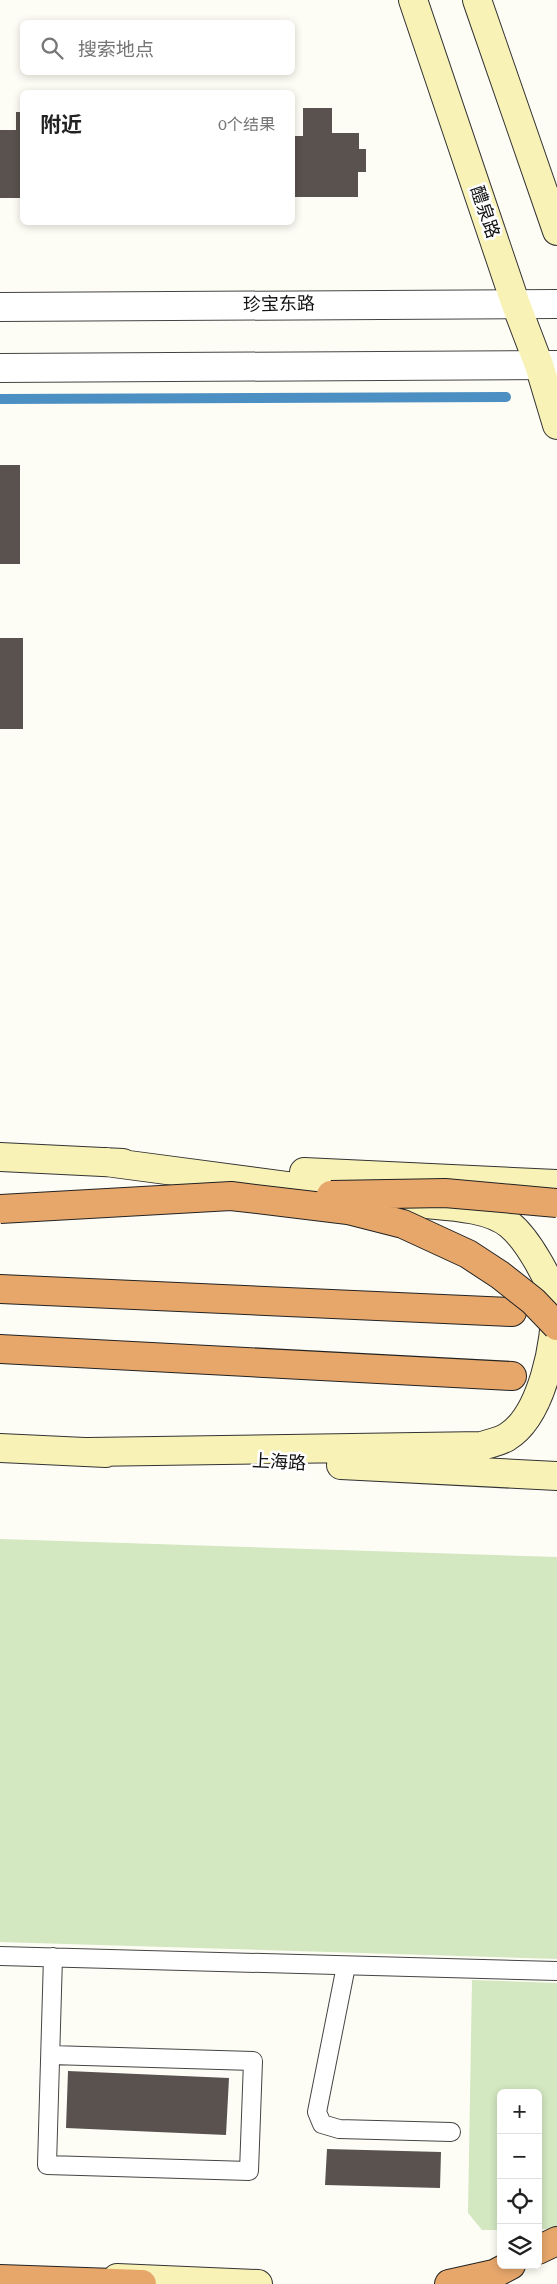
<!DOCTYPE html>
<html lang="zh">
<meta charset="utf-8">
<style>
:root{--surface:#fff;--page:#f2f2f2;--text:#222;--muted:#767676;--line:#e0e0e0}
body{margin:0;font-family:"Roboto Serif","Noto Sans SC",serif;background:var(--page);color:var(--text)}
.controls{position:absolute;right:15px;bottom:15px;display:grid;overflow:hidden;border-radius:8px;box-shadow:0 2px 8px #0003}
.controls button{width:45px;height:45px;display:grid;place-items:center;padding:0;border:0;border-bottom:1px solid var(--line);background:var(--surface);color:var(--text);font:25px sans-serif}
.list{margin:0;padding:0;list-style:none}
h2{display:flex;justify-content:space-between;align-items:center;height:65px;margin:0;padding:0 20px;font-size:21px}
h2 small{font-size:16px;font-weight:400;color:var(--muted)}
.icon{flex:none;width:28px;height:28px;fill:none;stroke:currentColor;stroke-width:2;stroke-linecap:round;stroke-linejoin:round}
.map{position:relative;flex:none;width:557px;height:2284px;overflow:hidden}
.search{position:absolute;background:var(--surface);box-shadow:0 2px 8px #0003;left:20px;top:20px;width:275px;height:55px;display:flex;align-items:center;gap:12px;box-sizing:border-box;padding:0 18px;border-radius:8px;color:var(--muted);font-size:19px}
.panel{position:absolute;background:var(--surface);box-shadow:0 2px 8px #0003;left:20px;top:90px;width:275px;height:135px;border-radius:8px}
.map>svg:first-child{display:block}
.green{fill:#d3e7c1}
.lines{fill:none;stroke-linecap:round;stroke-linejoin:round}
.stream{stroke:#4c8fc2;stroke-width:10}
.building{fill:#59524e}
.lane-casing{stroke:#444;stroke-width:20}
.street-casing{stroke:#444;stroke-width:30}
.secondary-casing{stroke:#333;stroke-width:30}
.highway-casing{stroke:#222;stroke-width:30}
.lane{stroke:#fff;stroke-width:18}
.street{stroke:#fff;stroke-width:28}
.secondary{stroke:#f8f2b7;stroke-width:28}
.highway{stroke:#e7a76b;stroke-width:28}
.highway-bridge-casing{stroke:#222;stroke-width:30;stroke-linecap:butt}
.highway-bridge{stroke:#e7a76b;stroke-width:28}
.labels{text-anchor:middle;stroke-width:5;stroke-linejoin:round;paint-order:stroke}
.street-label{font-size:18px;fill:#111;stroke:#fff}
</style>
<div class="map">
<svg width="557" height="2284" viewBox="0 0 557 2284">
<rect width="100%" height="100%" fill="#fefdf5"/>
<path class="green" d="M0,1539L557,1557V1959L0,1942Z
M472,1980L557,1983V2229H538V2093H501V2230H482L468,2213Z"/>
<g class="lines">
<path class="stream" d="M0,399L506,397"/>
</g>
<path class="building" d="M303,108H332V133H359V149H366V172H358V197H292V136H303Z
M16,112H22V198H0V130H16Z
M0,465H20V564H0Z
M0,638H23V729H0Z
M68,2071L229,2078L226,2135L66,2128Z
M327,2149L441,2152L440,2188L325,2185Z"/>
<g class="lines">
<g class="lane-casing">
<path id="lane" d="M0,1956L557,1971
M346,1966L317,2112L322,2124L339,2129L451,2132
M51,2055L253,2061L249,2171L47,2165L53,1957"/>
</g>
<g class="street-casing">
<path id="street" d="M0,307L557,304
M0,368L557,365"/>
</g>
<g class="secondary-casing">
<path id="secondary" d="M413,0L515,302L539,365L557,425
M477,0L557,231
M0,1157L123,1163
M106,1162L355,1195
M304,1172L557,1184
M0,1448L106,1453
M88,1452L482,1446C489,1443 500,1442 507,1437C542,1416 557,1341 555,1303C552,1281 527,1239 510,1225C488,1206 442,1206 415,1203
M341,1465L557,1476
M117,2278L258,2284"/>
</g>
<g class="highway-casing">
<path id="highway" d="M0,1289L512,1312
M0,1349L512,1376
M538,2250L557,2241
M0,2279L142,2284
M449,2284L494,2274L511,2265"/>
</g>
<use href="#lane" class="lane"/>
<use href="#street" class="street"/>
<use href="#secondary" class="secondary"/>
<use href="#highway" class="highway"/>
<g class="highway-bridge-casing">
<path id="highway-bridge" d="M331,1195L445,1193L557,1203
M0,1209L231,1196L348,1210L403,1224L468,1254L500,1275L533,1301L557,1326"/>
</g>
<use href="#highway-bridge" class="highway-bridge"/>
</g>
<g class="labels">
<g class="street-label">
<text transform="translate(485 212) rotate(71)" y="6">醴泉路</text>
<text transform="translate(279 304) rotate(-1)" y="6">珍宝东路</text>
<text transform="translate(279 1462) rotate(3)" y="6">上海路</text>
</g>
</g>
</svg>
<div class="controls">
<button>+</button>
<button>−</button>
<button><svg class="icon" aria-label="locate" viewBox="0 0 24 24"><circle cx="12" cy="12" r="6"/><path d="M12 2v4M12 18v4M2 12h4M18 12h4"/></svg></button>
<button><svg class="icon" aria-label="layers" viewBox="0 0 24 24"><path d="M12 4l9 5-9 5-9-5zM3 14l9 5 9-5"/></svg></button>
</div>
<div class="search"><svg class="icon" aria-label="search" viewBox="0 0 24 24"><circle cx="10" cy="10" r="6"/><path d="M15 15l6 6"/></svg>搜索地点</div>
<section class="panel">
<h2>附近<small>0个结果</small></h2>
<ul class="list">
</ul>
</section>
</div>
